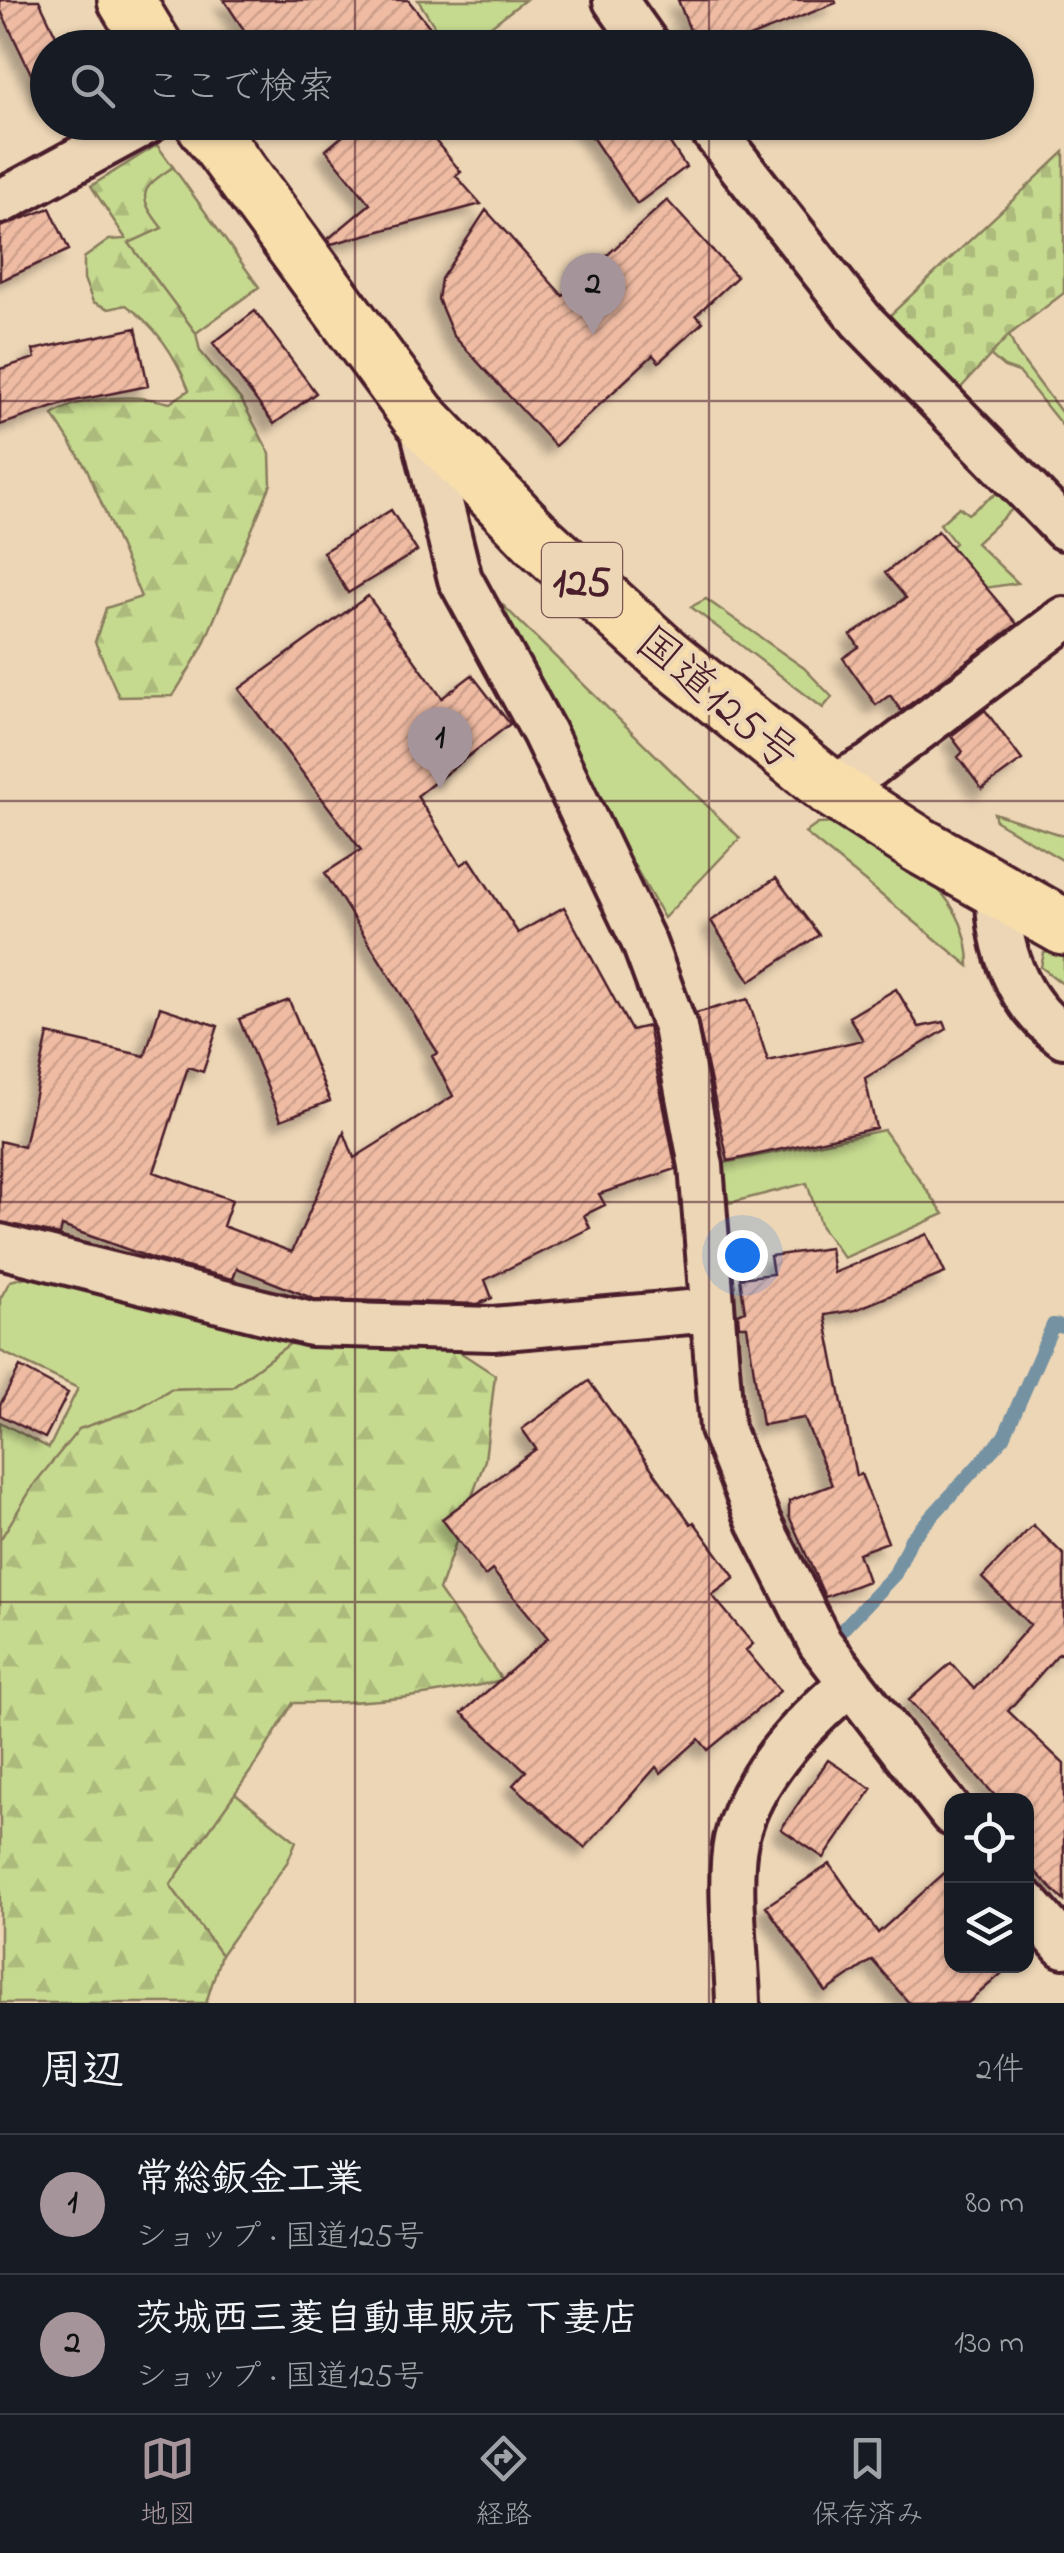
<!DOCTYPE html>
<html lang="ja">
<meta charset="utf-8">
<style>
:root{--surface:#171b24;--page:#20242c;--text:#f1f3f6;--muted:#9ea1a6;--line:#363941;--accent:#a6949b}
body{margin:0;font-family:"Indie Flower","Klee One",sans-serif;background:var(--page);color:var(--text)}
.controls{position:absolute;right:30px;bottom:30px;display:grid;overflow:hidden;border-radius:20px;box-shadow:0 2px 8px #0004}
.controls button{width:90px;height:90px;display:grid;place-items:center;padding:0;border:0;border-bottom:2px solid var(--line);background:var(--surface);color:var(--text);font:50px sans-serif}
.you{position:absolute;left:742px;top:1255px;width:35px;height:35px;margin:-25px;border:8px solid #fff;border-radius:50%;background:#1a73e8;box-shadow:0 0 0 15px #1a73e833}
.badge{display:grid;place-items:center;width:65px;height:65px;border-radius:50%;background:var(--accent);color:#111;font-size:32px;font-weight:700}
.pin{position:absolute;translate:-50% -82px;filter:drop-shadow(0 2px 5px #0008)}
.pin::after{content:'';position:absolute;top:52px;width:35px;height:30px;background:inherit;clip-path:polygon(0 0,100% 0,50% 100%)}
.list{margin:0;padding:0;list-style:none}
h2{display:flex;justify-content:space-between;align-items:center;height:130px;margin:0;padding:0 40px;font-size:42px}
h2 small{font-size:32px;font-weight:400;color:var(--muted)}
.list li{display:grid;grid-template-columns:65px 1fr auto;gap:30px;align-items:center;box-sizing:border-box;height:140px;padding:0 40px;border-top:2px solid var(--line)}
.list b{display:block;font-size:38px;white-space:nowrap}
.list p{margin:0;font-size:32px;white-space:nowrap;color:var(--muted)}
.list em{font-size:32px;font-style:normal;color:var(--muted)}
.icon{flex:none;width:55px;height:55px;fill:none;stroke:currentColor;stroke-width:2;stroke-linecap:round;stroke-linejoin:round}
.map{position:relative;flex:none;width:1064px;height:2003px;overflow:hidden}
.search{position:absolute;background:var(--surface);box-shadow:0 2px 8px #0004;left:30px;right:30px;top:30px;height:110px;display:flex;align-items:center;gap:25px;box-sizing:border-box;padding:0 35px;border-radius:55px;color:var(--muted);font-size:38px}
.sheet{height:410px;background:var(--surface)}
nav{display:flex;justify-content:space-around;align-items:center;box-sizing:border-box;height:140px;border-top:2px solid var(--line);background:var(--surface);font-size:28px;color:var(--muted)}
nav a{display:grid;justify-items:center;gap:5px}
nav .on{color:var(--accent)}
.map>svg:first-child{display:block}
.green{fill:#c6da8f;stroke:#887c5d;stroke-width:2.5}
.forest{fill:url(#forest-firs);stroke:#887c5d;stroke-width:2.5}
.cemetery{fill:url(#cemetery-stones);stroke:#887c5d;stroke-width:2.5}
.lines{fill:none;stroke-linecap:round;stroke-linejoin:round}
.stream{stroke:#7592a2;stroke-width:14}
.building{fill:url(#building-hatch);stroke:#4a1f2b;stroke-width:2.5;filter:url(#shadow)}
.minor-casing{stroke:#4a1f2b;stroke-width:50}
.trunk-casing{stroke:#4a1f2b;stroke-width:62}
.minor{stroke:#edd6b6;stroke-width:42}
.trunk{stroke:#f8deab;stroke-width:55}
.grid{fill:none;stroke:#4a1f2b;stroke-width:2.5;stroke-opacity:0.55}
.labels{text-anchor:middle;stroke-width:8;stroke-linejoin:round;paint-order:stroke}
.shield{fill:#edd6b6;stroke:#7b5655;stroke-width:2.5}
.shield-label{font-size:42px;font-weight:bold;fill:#4a1f2b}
.street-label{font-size:45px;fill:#4a1f2b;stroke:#edd6b6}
</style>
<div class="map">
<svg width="1064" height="2003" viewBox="0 0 1064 2003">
<defs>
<pattern id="forest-firs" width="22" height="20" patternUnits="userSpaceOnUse" patternTransform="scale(2.5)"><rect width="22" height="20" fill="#c6da8f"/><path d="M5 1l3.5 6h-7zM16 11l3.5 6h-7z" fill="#acbb7c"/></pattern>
<pattern id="cemetery-stones" width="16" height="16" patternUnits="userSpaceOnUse" patternTransform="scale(2.5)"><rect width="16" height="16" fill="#c6da8f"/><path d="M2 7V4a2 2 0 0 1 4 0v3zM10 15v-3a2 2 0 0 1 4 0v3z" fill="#acbb7c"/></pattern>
<pattern id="building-hatch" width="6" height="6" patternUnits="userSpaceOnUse" patternTransform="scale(2.5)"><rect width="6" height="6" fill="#efbba3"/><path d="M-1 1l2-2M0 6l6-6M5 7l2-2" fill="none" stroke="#cea08c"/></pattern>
<filter id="shadow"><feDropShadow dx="-9" dy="9" stdDeviation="5" flood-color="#0004"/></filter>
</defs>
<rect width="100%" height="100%" fill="#edd6b6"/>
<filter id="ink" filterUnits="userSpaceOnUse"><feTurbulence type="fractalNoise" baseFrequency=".01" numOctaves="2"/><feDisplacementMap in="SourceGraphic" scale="20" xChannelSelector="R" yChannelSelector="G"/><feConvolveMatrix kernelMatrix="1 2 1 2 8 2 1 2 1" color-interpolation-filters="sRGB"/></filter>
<g filter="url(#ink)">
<path class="green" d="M418,0H525L483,32L493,47L448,48Z
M173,167L259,287L196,333L128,242C160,220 136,201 147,186C152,178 166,172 173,167Z
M1009,335L1017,353L1064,416V428L1019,372L1004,367L989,354Z
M1005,487L1019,503L976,543L1018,583L978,589L929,632L900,601L932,575L926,567L955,543L940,524L959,507L968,514Z
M469,572L740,838L664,918Z
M706,599L804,668L832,697L823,708L691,607Z
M994,813L1064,836V861L996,821Z
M835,823C897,860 968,883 969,966L805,833L818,824Z
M1064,948V985L1041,967L1044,953Z
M884,1130L944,1214L844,1258L821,1227L807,1183L729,1203L719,1164Z
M34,1275L295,1340L232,1387L171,1389L137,1409L79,1429L0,1540V1422L49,1448L78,1388L0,1351V1299L10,1281Z
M235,1793L296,1841L288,1861L221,1955L170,1885Z"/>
<path class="forest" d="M157,145L173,167C140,189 136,195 162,228L129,243L196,333L200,351L242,401L270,454L271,484L202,648L173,696L119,697L95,642L106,608L141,597L87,469L53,415C81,395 138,394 170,403L189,390C176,356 156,326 126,305L109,309L93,302L84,279V258L109,240L126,239L91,186Z
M295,1340L449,1345L495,1375L485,1460L439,1590L502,1680C433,1697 365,1704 293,1703L260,1758L170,1885L221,1955L206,2003H0V1540L35,1483L79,1429L137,1409L171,1389L232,1387Z"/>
<path class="cemetery" d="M1064,152V293L1009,335L958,391L886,319Z"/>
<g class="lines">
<path class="stream" d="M843,1629L895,1574L911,1539L1004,1437L1053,1325L1064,1327"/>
</g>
<path class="building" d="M0,0H39L62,48H48V109L0,9Z
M224,0H408L447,48H256Z
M678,0H835L836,3L721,48H697Z
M359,122H420L461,172L456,176L481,204L331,244L328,239L370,204L326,150Z
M582,122H656L686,167L637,204Z
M667,200L737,277L696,315L703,322L659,362L653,355L555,446L453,335L438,299L441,279L486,210L563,296Z
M50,208L69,250L0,281V227Z
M255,311L316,393L274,424L213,343Z
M136,328L148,386L69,402L0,425V369L35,358L33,350Z
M391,510L417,551L348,593L323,552Z
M938,531L1017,624L901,711L890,695L876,705L843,658L859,647L851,635L906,598L885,573Z
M368,596L442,698L472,675L510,724L417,796L461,865L470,859L518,933L564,907L631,1030L648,1026L676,1169L599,1194L605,1205L584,1215L590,1228L485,1280L492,1298L478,1304L314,1299L237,1268L233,1279L154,1259L62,1226L60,1235L0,1222V1141L24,1147L48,1034L145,1056L160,1007L218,1026L203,1072L188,1067L154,1172L232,1200L223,1226L292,1252L344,1132L354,1158L453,1096L432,1056L438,1053L325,873L361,850L239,689Z
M985,710L1022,760L982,789L958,757L963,752L951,736Z
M776,878L819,935L750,981L711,921Z
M896,989L919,1027L944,1022L947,1029L865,1078L876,1128L728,1161L696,1013L748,999L768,1061L863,1040L849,1017Z
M289,1000L330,1101L281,1120L239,1019Z
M927,1234L945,1273L855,1310L825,1315L856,1476L861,1474L888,1542L858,1553L868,1581L825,1597L789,1516V1501L832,1485L804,1418L762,1425L747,1326H739L738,1314L745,1311L740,1278L773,1274L770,1256L830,1248L834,1273Z
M20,1367L68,1393L45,1438L0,1415V1405Z
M589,1381L691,1524L694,1522L735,1578L712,1595L753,1644L746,1650L780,1691L708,1750L699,1739L661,1773L656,1767L585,1848L513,1785L526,1771L462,1713L548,1638L492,1570L485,1576L442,1519L536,1449L522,1429Z
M1033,1525L1064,1555V1657L1059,1653L1008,1711L1064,1764V1901L1026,1862V1800H999L909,1700L951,1663L974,1689L1030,1625L982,1578Z
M828,1760L872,1789L824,1858L781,1829Z
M830,1864L878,1933L952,1866V1966H1010L968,2003H909L872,1960L826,1992L766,1906Z"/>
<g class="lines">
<g class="minor-casing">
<path id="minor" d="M615,0L649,48
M706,122L861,320L1064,528
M0,202L147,122
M419,416L460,579L544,733L644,943L675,1027L701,1166L722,1429L759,1522L820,1643L952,1814
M830,788L870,766L1064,619
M998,890C997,945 1016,1003 1064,1036
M0,1246L311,1324L493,1329L712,1310
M1026,1902L1064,1946
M738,2003C737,1958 727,1882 736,1840C750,1778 802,1724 848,1685"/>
</g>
<g class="trunk-casing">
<path id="trunk" d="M126,0L155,48
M203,122L419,416L540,542L666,656L830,788L919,845L1064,927"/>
</g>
<use href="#minor" class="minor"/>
<use href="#trunk" class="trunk"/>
</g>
</g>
<path class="grid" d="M355,0V48M709,0V48M355,122V2003M709,122V2003M0,401H1064M0,801H1064M0,1202H1064M0,1602H1064"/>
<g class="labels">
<rect class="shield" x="542" y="543" width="80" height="74" rx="8"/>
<g class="shield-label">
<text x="582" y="595">125</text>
</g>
<g class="street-label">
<text transform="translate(719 697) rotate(40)" y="16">国道125号</text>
</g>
</g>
</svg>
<div class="controls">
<button><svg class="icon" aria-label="locate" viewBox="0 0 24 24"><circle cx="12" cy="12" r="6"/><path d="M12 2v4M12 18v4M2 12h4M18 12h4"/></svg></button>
<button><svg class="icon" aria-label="layers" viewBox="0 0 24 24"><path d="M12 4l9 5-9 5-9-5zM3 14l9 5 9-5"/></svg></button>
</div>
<div class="you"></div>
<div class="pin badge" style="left:440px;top:789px">1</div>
<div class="pin badge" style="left:593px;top:335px">2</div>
<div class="search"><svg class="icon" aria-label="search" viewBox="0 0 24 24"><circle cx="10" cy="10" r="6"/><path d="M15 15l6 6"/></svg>ここで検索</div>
</div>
<section class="sheet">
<h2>周辺<small>2件</small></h2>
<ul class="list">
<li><span class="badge">1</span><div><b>常総鈑金工業</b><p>ショップ · 国道125号</p></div><em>80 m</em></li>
<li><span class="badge">2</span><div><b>茨城西三菱自動車販売 下妻店</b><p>ショップ · 国道125号</p></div><em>130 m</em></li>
</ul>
</section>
<nav>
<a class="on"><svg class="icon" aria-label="map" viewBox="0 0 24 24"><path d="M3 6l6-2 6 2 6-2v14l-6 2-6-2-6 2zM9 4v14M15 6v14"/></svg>地図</a>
<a><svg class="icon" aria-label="directions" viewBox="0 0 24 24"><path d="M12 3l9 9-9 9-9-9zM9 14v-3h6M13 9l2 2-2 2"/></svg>経路</a>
<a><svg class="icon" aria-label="saved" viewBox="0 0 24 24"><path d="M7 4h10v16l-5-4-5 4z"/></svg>保存済み</a>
</nav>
